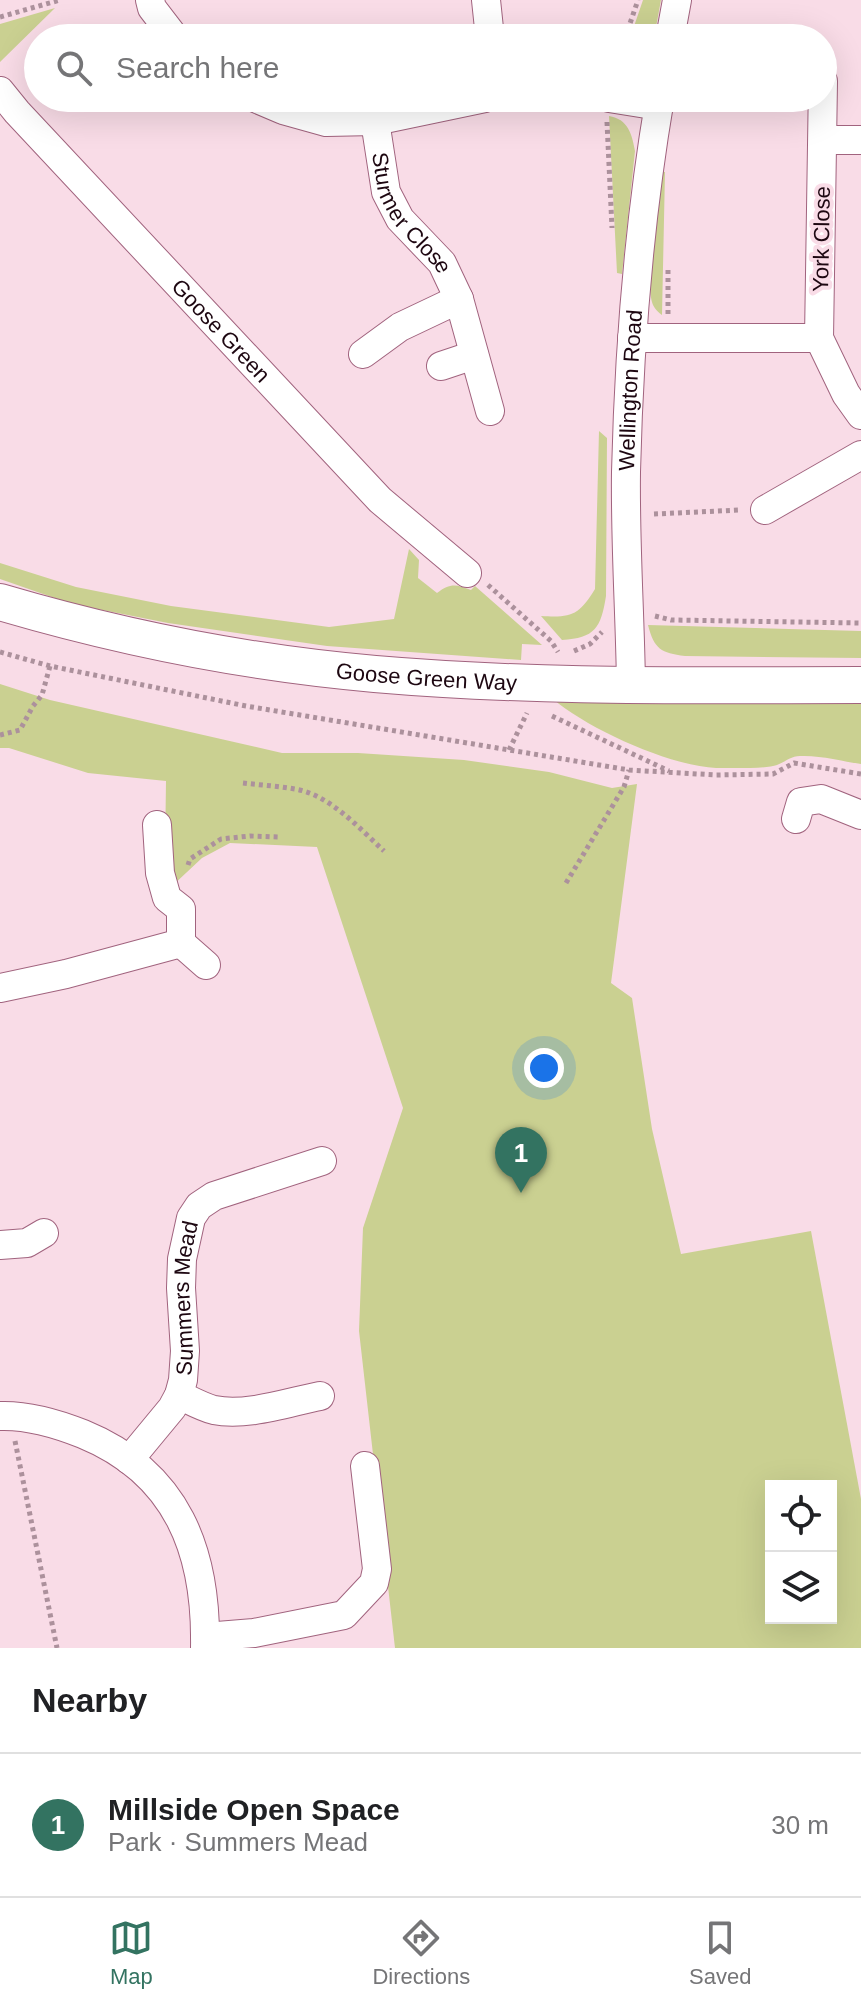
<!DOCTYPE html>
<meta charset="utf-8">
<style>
:root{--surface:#fff;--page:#f6f6f6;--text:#202124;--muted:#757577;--line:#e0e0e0;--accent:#337361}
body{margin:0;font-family:Arial,sans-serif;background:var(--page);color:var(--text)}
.controls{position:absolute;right:24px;bottom:24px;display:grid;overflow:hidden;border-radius:0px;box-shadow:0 8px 32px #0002}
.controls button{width:72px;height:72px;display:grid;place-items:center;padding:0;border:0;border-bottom:2px solid var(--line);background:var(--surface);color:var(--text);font:40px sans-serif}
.you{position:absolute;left:544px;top:1068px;width:28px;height:28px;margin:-20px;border:6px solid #fff;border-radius:50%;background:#1a73e8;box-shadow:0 0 0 12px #1a73e833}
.badge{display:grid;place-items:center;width:52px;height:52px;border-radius:50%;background:var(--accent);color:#fff;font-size:26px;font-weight:700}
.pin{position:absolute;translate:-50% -66px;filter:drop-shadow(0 2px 4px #0008)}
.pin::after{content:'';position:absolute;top:42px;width:28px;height:24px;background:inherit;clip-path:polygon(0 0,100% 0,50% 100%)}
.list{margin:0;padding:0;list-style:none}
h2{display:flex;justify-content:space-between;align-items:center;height:104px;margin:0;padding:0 32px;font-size:34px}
h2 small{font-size:26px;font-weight:400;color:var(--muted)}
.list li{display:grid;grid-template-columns:52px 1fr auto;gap:24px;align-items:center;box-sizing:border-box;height:144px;padding:0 32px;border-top:2px solid var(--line)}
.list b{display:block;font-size:30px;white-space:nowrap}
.list p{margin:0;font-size:26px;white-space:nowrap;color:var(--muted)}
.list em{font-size:26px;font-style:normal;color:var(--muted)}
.icon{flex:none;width:44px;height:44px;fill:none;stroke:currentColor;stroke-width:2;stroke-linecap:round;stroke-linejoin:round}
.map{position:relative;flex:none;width:861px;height:1648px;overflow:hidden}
.search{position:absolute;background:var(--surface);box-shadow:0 8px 32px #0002;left:24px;right:24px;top:24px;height:88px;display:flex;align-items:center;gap:20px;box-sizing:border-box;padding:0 28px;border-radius:44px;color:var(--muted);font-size:30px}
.sheet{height:248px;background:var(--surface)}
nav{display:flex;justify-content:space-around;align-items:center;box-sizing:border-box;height:112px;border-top:2px solid var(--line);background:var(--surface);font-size:22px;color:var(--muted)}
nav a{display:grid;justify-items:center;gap:4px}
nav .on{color:var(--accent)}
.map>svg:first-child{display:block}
.green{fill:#cad091;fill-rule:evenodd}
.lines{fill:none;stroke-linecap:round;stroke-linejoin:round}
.minor-casing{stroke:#a1637e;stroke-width:30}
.major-casing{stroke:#a1637e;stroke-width:38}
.path{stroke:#ac919c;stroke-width:5;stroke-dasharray:4 4;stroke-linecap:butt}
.minor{stroke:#fff;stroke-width:28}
.major{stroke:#fff;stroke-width:36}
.labels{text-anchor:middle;stroke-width:8;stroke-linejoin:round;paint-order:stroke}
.street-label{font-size:22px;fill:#1d0711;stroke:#f9dce7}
</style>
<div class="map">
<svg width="861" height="1648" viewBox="0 0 861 1648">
<rect width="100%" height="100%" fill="#f9dce7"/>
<path class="green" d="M643,0H661L654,38H630Z
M55,8L0,62V24Z
M609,116C628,119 632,134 635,151L622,274L617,273Z
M659,171L665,172L662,315C651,307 651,300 650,286Z
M599,431L607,438L606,596C601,628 595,638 562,640L541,616C572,618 579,615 595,589Z
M409,549L419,560L418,578L437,593C450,583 456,584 471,590L475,586L542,645L522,644L521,660L327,646L168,623L72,604L0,579V563L76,587L171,606L329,627L394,619Z
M648,625L861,631V658L685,656C661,653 654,649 648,625Z
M0,684L50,700L282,753H358L464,760L549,772L612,788L637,784L611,983L632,998L652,1129L681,1254L811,1231L861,1499V1648H395L359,1331L363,1228L403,1108L317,847L230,843L202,858L171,887L165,852L166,781L88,773L9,748H0ZM771,1486H831V1618H771Z
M553,699L861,700V764C841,761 820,755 800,756C791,756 785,762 777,765C766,769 730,768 716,768C670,766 588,729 553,699Z"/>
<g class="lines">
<g class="minor-casing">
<g id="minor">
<path d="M150,0L152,8L175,38"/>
<path d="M486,0L490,38"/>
<path d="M670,38L677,0"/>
<path d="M823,81L819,338L846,394L861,415"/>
<path id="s1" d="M0,91L17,112L380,500L467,573"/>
<path d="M255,98L283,110L326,122L375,121L485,98"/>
<path d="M609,98L659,106"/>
<path id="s2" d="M375,121L386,192L400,219L442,263L459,299L490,411"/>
<path d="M823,140H861"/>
<path d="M632,338H819"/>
<path d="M363,354L400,327L459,299"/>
<path d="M441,366L474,355"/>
<path d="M765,510L861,455"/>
<path id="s3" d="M631,684C630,614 625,543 626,472C629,348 639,221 660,98"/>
<path d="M796,819L801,802L821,799L861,815"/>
<path d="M157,825L160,873L167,898L181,909V943L206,965"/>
<path d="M0,988L66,974L181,943"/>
<path d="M0,1245L27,1243L44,1233"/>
<path d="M179,1395C190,1400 202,1407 214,1410C246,1417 289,1402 320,1396"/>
<path d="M0,1416C28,1415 58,1424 83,1434C178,1473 207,1552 205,1648"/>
<path id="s4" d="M129,1460L172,1408L179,1395L183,1380L185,1351L181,1288L182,1259L191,1218L199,1206L214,1196L322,1161"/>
<path d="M205,1637L254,1633L344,1615L374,1583L377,1569L365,1466"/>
</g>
</g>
<g class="major-casing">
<g id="major">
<path id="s5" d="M0,602C122,638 249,663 375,674C537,688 699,685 861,685"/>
</g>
</g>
<path class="path" d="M0,17L60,0
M625,38L638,0
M607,122L612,228
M668,314V268
M654,514L740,510
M488,585L551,641L558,652
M655,616L671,620L861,623
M574,651L590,644L602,632
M0,652L50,666L246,706L629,770L716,775L773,774L794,763L861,774
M552,716L669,771
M0,735L20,730L33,706L42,695L50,666
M509,750L527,713
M243,783C260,785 278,786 295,789C330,795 359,828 384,851
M188,865L190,859L221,839L250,836L279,837
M566,883L624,787L629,770
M15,1441L57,1648"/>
<use href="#minor" class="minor"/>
<use href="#major" class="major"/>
</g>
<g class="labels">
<g class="street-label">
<text dy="8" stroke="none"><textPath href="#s2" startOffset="102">Sturmer Close</textPath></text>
<text transform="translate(821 239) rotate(-89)" y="8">York Close</text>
<text dy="8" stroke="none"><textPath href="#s1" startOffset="326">Goose Green</textPath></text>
<text dy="8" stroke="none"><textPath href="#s3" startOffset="294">Wellington Road</textPath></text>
<text dy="8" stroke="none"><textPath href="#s5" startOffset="434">Goose Green Way</textPath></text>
<text dy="8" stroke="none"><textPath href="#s4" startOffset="180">Summers Mead</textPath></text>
</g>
</g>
</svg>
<div class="controls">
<button><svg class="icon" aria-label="locate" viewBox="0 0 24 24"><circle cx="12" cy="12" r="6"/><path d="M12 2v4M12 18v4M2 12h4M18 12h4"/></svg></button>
<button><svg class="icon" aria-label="layers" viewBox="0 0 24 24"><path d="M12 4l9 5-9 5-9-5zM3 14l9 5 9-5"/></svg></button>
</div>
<div class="you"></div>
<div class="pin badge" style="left:521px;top:1193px">1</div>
<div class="search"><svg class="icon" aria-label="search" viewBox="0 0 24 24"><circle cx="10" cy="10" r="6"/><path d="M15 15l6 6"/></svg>Search here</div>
</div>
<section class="sheet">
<h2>Nearby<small></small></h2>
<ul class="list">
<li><span class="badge">1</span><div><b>Millside Open Space</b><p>Park · Summers Mead</p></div><em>30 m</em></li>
</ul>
</section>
<nav>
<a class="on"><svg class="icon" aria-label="map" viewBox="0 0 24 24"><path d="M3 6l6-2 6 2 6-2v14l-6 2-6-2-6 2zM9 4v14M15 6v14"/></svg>Map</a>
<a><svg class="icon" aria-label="directions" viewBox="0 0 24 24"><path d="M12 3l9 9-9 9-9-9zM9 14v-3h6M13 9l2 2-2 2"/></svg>Directions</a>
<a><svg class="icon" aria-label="saved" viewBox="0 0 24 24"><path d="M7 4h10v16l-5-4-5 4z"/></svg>Saved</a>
</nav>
